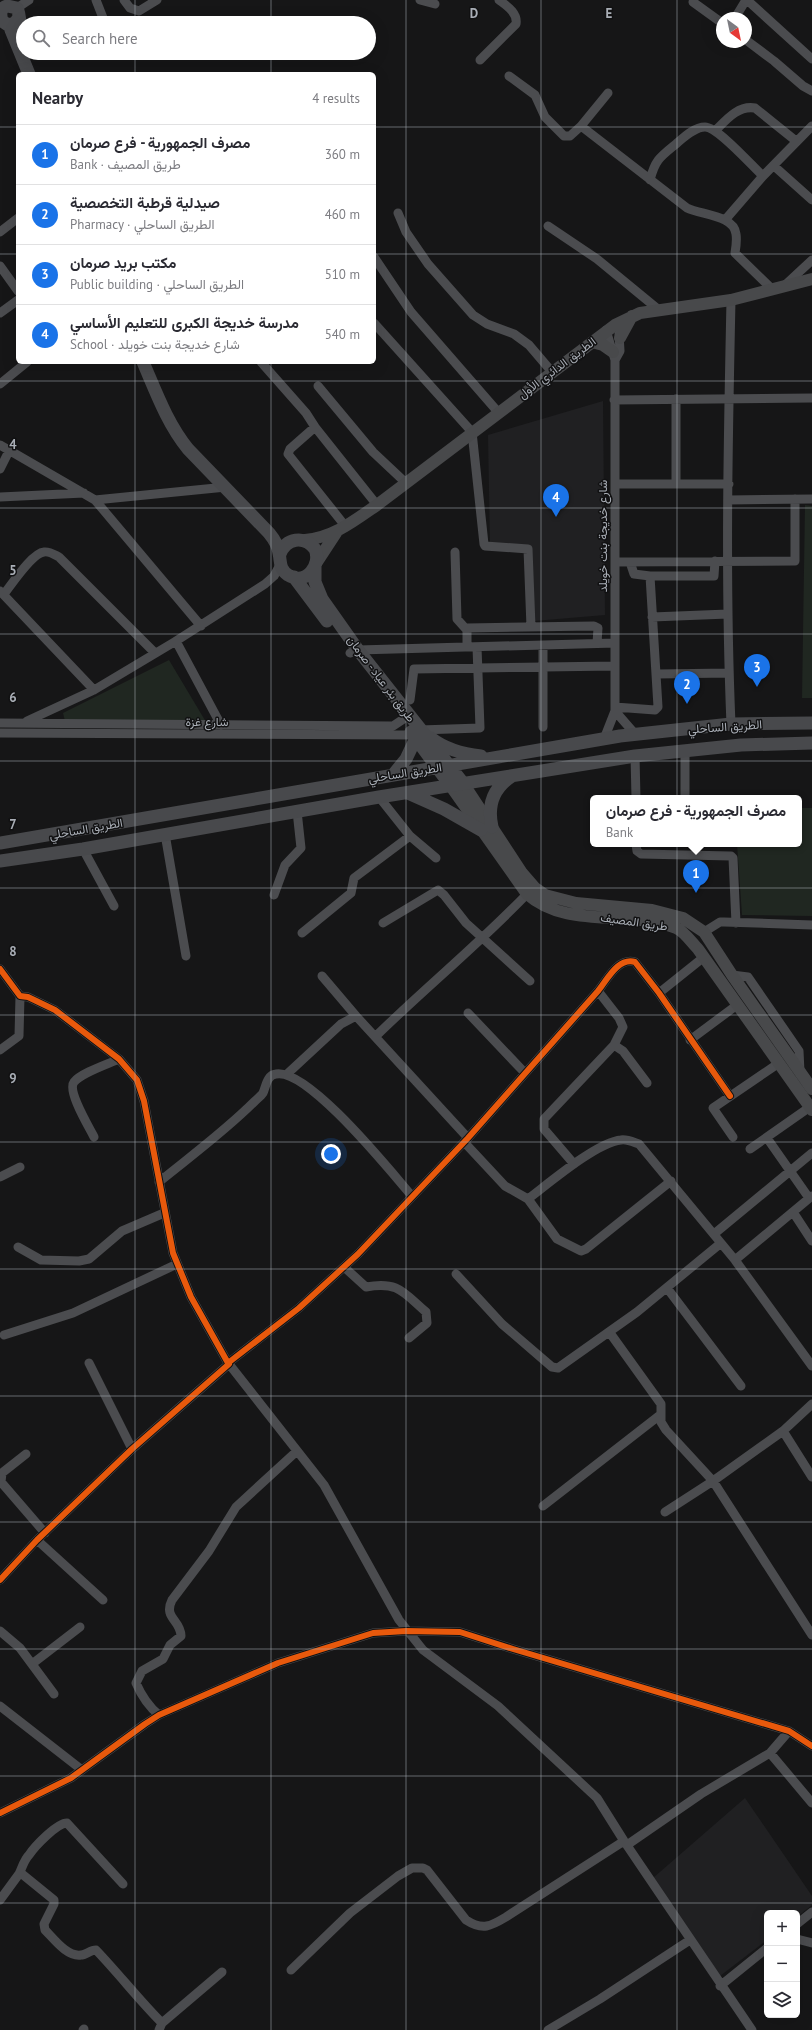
<!DOCTYPE html>
<meta charset="utf-8">
<style>
:root{--surface:#fff;--page:#f7f7f7;--text:#2b2b33;--muted:#7c7c81;--line:#e1e1e2;--accent:#1a73e8}
body{margin:0;font-family:"PT Sans",Vazirmatn,sans-serif;background:var(--page);color:var(--text)}
.controls{position:absolute;right:12px;bottom:12px;display:grid;overflow:hidden;border-radius:6px;box-shadow:0 4px 16px #0002}
.controls button{width:36px;height:36px;display:grid;place-items:center;padding:0;border:0;border-bottom:1px solid var(--line);background:var(--surface);color:var(--text);font:20px sans-serif}
.compass{position:absolute;left:716px;top:12px;width:36px;height:36px;border-radius:50%;background:var(--surface);box-shadow:0 4px 16px #0002;rotate:147deg}
.you{position:absolute;left:331px;top:1154px;width:14px;height:14px;margin:-10px;border:3px solid #fff;border-radius:50%;background:#1a73e8;box-shadow:0 0 0 6px #1a73e833}
.badge{display:grid;place-items:center;width:26px;height:26px;border-radius:50%;background:var(--accent);color:#fff;font-size:13px;font-weight:700}
.pin{position:absolute;translate:-50% -33px;filter:drop-shadow(0 1px 2px #0008)}
.pin::after{content:'';position:absolute;top:21px;width:14px;height:12px;background:inherit;clip-path:polygon(0 0,100% 0,50% 100%)}
.popup{position:absolute;left:590px;top:795px;width:212px;height:52px;box-sizing:border-box;display:grid;place-content:center;border-radius:6px;background:var(--surface);filter:drop-shadow(0 1px 3px #0005);font-size:13px;white-space:nowrap;color:var(--muted)}
.popup b{font-size:15px;color:var(--text)}
.popup::after{content:'';position:absolute;left:50%;top:100%;margin-left:-8px;border:8px solid transparent;border-top-color:var(--surface)}
.list{margin:0;padding:0;list-style:none}
h2{display:flex;justify-content:space-between;align-items:center;height:52px;margin:0;padding:0 16px;font-size:17px}
h2 small{font-size:13px;font-weight:400;color:var(--muted)}
.list li{display:grid;grid-template-columns:26px 1fr auto;gap:12px;align-items:center;box-sizing:border-box;height:60px;padding:0 16px;border-top:1px solid var(--line)}
.list b{display:block;font-size:15px;white-space:nowrap}
.list p{margin:0;font-size:13px;white-space:nowrap;color:var(--muted)}
.list em{font-size:13px;font-style:normal;color:var(--muted)}
.icon{flex:none;width:22px;height:22px;fill:none;stroke:currentColor;stroke-width:2;stroke-linecap:round;stroke-linejoin:round}
.map{position:relative;flex:none;width:812px;height:2030px;overflow:hidden}
.search{position:absolute;background:var(--surface);box-shadow:0 4px 16px #0002;left:16px;top:16px;width:360px;height:44px;display:flex;align-items:center;gap:10px;box-sizing:border-box;padding:0 14px;border-radius:22px;color:var(--muted);font-size:15px}
.panel{position:absolute;background:var(--surface);box-shadow:0 4px 16px #0002;left:16px;top:72px;width:360px;height:292px;border-radius:6px}
.map>svg:first-child{display:block}
.built{fill:#202022}
.green{fill:#202721}
.lines{fill:none;stroke-linecap:round;stroke-linejoin:round}
.minor{stroke:#4b4c4f;stroke-width:9}
.major{stroke:#48494b;stroke-width:12}
.highway{stroke:#48494c;stroke-width:13}
.cycleway-casing{stroke:#111112;stroke-width:8}
.cycleway{stroke:#e8590c;stroke-width:6}
.grid{fill:none;stroke:#a9aeb6;stroke-width:1;stroke-opacity:0.55}
.labels{text-anchor:middle;stroke-width:3;stroke-linejoin:round;paint-order:stroke}
.street-label{font-size:12px;fill:#a9aeb6;stroke:#111112}
.grid-label{font-size:13px;text-anchor:middle;font-weight:bold;fill:#a9aeb6;stroke:#111112;stroke-width:3;stroke-linejoin:round;paint-order:stroke}
</style>
<div class="map">
<svg width="812" height="2030" viewBox="0 0 812 2030">
<rect width="100%" height="100%" fill="#161617"/>
<path class="built" d="M603,401L605,615L534,621L531,547L490,545L488,435Z
M745,1798L812,1896V1905L797,1917V1913H767V1940L720,1976L653,1878Z"/>
<path class="green" d="M805,505L812,506V698H802Z
M169,660L206,722L65,721L63,713Z
M799,808H812V916L742,915L737,844H799Z"/>
<g class="lines">
<path class="minor" d="M96,0L105,23
M124,0L130,8L139,11L157,0
M420,0L435,4
M747,0L812,59
M693,2L722,23
M17,8L29,0
M735,18L746,0
M746,40L774,61L803,86L812,91
M93,54L94,53
M480,60L516,24C518,13 507,6 499,0
M509,76L535,95L545,117L564,136H570L581,126
M608,93L581,126L687,208C701,215 734,215 736,234C737,240 736,247 735,253L772,289
M715,131C726,120 738,105 755,108L796,141
M774,166L812,200
M650,180C655,160 660,157 676,144C683,138 694,127 705,127C718,127 752,166 763,176
M398,213L406,232L428,264L473,315L487,324L514,334L529,345L552,372
M725,220L763,176L812,126
M548,226L597,259L659,310
M0,232L18,218
M374,257L411,312L498,412
M0,266L18,291
M784,286L812,260
M0,313L18,300
M374,323L472,432L484,544L485,546L528,549L531,627
M615,360L620,351L619,334
M261,362L306,413L315,427
M0,384L27,362
M318,386L373,452L406,483
M676,399V484
M614,400L812,398
M0,445L95,500L201,626
M0,469L9,451
M615,484H729
M0,497L84,493
M95,500L226,487
M728,500L812,499
M346,527L288,454L290,449L315,427L377,505
M455,552L457,619L466,629
M615,562L795,561V499
M630,562L634,574L650,576H714L715,561
M0,591L94,690
M4,594C12,584 32,553 44,552C49,551 55,555 59,557L155,653
M652,617L728,614
M176,641L221,725
M543,646V727
M467,647V628L594,626L598,628L597,643
M350,653L358,650L615,643
M657,674L729,673
M410,700L414,669L615,666
M615,707L655,710L658,707L650,576
M615,711L635,734
M27,721L94,690L176,641L265,584L274,576L280,565
M0,723L393,726L402,720
M731,724C725,583 728,441 731,300
M420,730L480,728L477,647
M0,733L414,735
M604,739L615,711V360L606,330
M685,750V798
M635,756L636,798
M379,797L410,836L436,858
M165,834L186,956
M636,844L637,851L641,854L731,856L733,858L736,923
M83,849L114,906
M274,895L285,865L301,848L297,811
M383,923L438,890L444,895L466,923L530,981
M704,932L720,922H724L812,925
M302,933L351,893L354,878L410,836
M0,969L20,996L28,997L55,1010L119,1059L137,1080L144,1101L173,1253L191,1297L228,1363
M732,975L748,977L799,1051L800,1072
M322,976L356,1016
M659,993L704,957
M468,1013L525,1073
M376,1036C425,988 479,944 527,894
M690,1040L737,1005
M614,1045L623,1051L647,1083
M0,1050L19,1036L20,996
M286,1075L341,1024L356,1016L468,1138
M94,1137C89,1127 67,1091 74,1082C81,1073 108,1064 119,1059
M733,1137L713,1108L779,1063
M767,1138L809,1198
M464,1142L505,1186L528,1199C548,1184 597,1142 621,1140C627,1139 633,1142 639,1144L735,1260L812,1366
M750,1149L810,1107
M574,1164L544,1129V1119L614,1045L623,1027L619,1018L598,991
M0,1177L20,1167
M159,1182C191,1156 225,1131 254,1102C257,1099 261,1096 263,1093C266,1086 267,1075 276,1074C308,1068 391,1172 412,1196
M528,1199L557,1239L581,1251L586,1249L671,1181
M793,1212L812,1241
M714,1234L812,1153
M18,1247L41,1260L79,1261L89,1259L122,1231L164,1213
M735,1260L812,1196
M344,1267L366,1287C398,1281 403,1292 426,1312L427,1323L409,1338
M456,1274L502,1324L552,1367L558,1368L637,1312L721,1243
M667,1288L741,1386
M610,1333L661,1404V1422L666,1430L713,1481L665,1512
M4,1335L73,1313L177,1264
M89,1363L132,1449
M229,1364L324,1485L399,1620L423,1650L498,1706L597,1798L624,1841L752,2030
M812,1404L783,1431L713,1481L812,1635
M783,1431L812,1477
M26,1454L2,1473L1,1482L45,1533
M543,1506L660,1415
M37,1540L103,1600
M0,1580L37,1540L132,1449L229,1364L228,1363L299,1308L358,1254L468,1138L598,991C607,980 618,957 635,962L659,993L730,1096
M0,1631L20,1648L54,1694
M32,1664L80,1627
M0,1706L82,1770
M159,1715C148,1706 142,1697 136,1683L142,1671L163,1659L170,1645L181,1636C181,1620 163,1618 172,1600L209,1551L236,1507L297,1451
M770,1753L812,1803
M0,1813L71,1778L145,1724L159,1715L278,1663L373,1633L406,1631L460,1632L513,1649L789,1731L812,1746
M627,1845L701,1794L770,1753L789,1731
M19,1874C22,1868 24,1860 29,1855C35,1846 57,1823 67,1823L123,1884
M0,1900L19,1874H22L54,1900V1904L44,1924L45,1930C54,1939 67,1957 81,1955C86,1955 90,1950 96,1950C119,1974 139,2000 162,2023L159,2030
M797,1924L812,1912
M797,1939L812,1943
M291,1970L350,1913L398,1876L412,1868H423L427,1870L466,1920C483,1931 491,1926 506,1917L624,1841
M720,1986L767,1948
M162,2023L222,1972
M83,2030L84,2029
M548,2030L600,1999L690,1940"/>
<path class="major" d="M620,338L632,316
M592,342L603,345L613,352
M305,540C334,537 354,521 377,505L615,325L640,313L731,300L812,279
M317,562L336,533
M463,783L522,873L535,888L545,895L576,903L652,910L683,918L704,932L732,975L812,1089
M450,785L527,894C568,930 628,909 676,928C684,931 692,943 698,949L812,1110"/>
<path class="highway" d="M19,17L15,23L8,25L2,21C0,14 0,8 7,6L17,8C21,16 19,29 23,39
M11,30L29,74
M143,362C156,392 167,423 188,449L269,533C274,539 278,546 279,553C281,562 279,569 288,575C306,586 322,565 315,549C304,535 286,538 280,554
M315,567V582L322,599L358,650L463,783
M294,577L327,621
M411,732L450,785
M431,738C445,749 464,754 481,756
M393,775L406,759L416,738
M408,793L444,809L481,830
M492,827C487,805 493,788 512,776
M0,843L620,736L731,724L812,723
M0,861L83,849L379,797L635,756L741,745L812,743"/>
<g class="cycleway-casing">
<path id="cycleway" d="M0,969L20,996L28,997L55,1010L119,1059L137,1080L144,1101L173,1253L191,1297L228,1363
M0,1580L37,1540L132,1449L229,1364L228,1363L299,1308L358,1254L468,1138L598,991C607,980 618,957 635,962L659,993L730,1096
M0,1813L71,1778L145,1724L159,1715L278,1663L373,1633L406,1631L460,1632L513,1649L789,1731L812,1746"/>
</g>
<use href="#cycleway" class="cycleway"/>
</g>
<path class="grid" d="M135,0V23M271,0V23M406,0V2030M541,0V2030M677,0V2030M135,53V74M271,53V74M0,127H18M374,127H812M0,254H18M374,254H812M135,362V2030M271,362V2030M0,381H812M0,508H812M0,634H812M0,761H812M0,888H812M0,1015H812M0,1142H812M0,1269H812M0,1396H812M0,1522H812M0,1649H812M0,1776H812M0,1903H812"/>
<g class="labels">
<g class="street-label">
<text transform="translate(557 368) rotate(-37)" y="4">الطريق الدائري الأول</text>
<text transform="translate(603 536) rotate(-90)" y="4">شارع خديجة بنت خويلد</text>
<text transform="translate(381 679) rotate(53)" y="4">طريق بئر عياد - صرمان</text>
<text x="207" y="726">شارع غزة</text>
<text transform="translate(725 727) rotate(-4)" y="4">الطريق الساحلي</text>
<text transform="translate(405 773) rotate(-9)" y="4">الطريق الساحلي</text>
<text transform="translate(86 829) rotate(-10)" y="4">الطريق الساحلي</text>
<text transform="translate(634 922) rotate(8)" y="4">طريق المصيف</text>
</g>
</g>
<g class="grid-label">
<text x="474" y="18">D</text>
<text x="609" y="18">E</text>
<text x="13" y="449">4</text>
<text x="13" y="575">5</text>
<text x="13" y="702">6</text>
<text x="13" y="829">7</text>
<text x="13" y="956">8</text>
<text x="13" y="1083">9</text>
</g>
</svg>
<div class="controls">
<button>+</button>
<button>−</button>
<button><svg class="icon" aria-label="layers" viewBox="0 0 24 24"><path d="M12 4l9 5-9 5-9-5zM3 14l9 5 9-5"/></svg></button>
</div>
<svg class="compass" viewBox="-18 -18 36 36"><path d="M0-13l5 13h-10z" fill="#e53935"/><path d="M0 13l5-13h-10z" fill="#7c7c81"/></svg>
<div class="you"></div>
<div class="pin badge" style="left:696px;top:893px">1</div>
<div class="popup"><b>مصرف الجمهورية - فرع صرمان</b>Bank</div>
<div class="pin badge" style="left:687px;top:704px">2</div>
<div class="pin badge" style="left:757px;top:687px">3</div>
<div class="pin badge" style="left:556px;top:517px">4</div>
<div class="search"><svg class="icon" aria-label="search" viewBox="0 0 24 24"><circle cx="10" cy="10" r="6"/><path d="M15 15l6 6"/></svg>Search here</div>
<section class="panel">
<h2>Nearby<small>4 results</small></h2>
<ul class="list">
<li><span class="badge">1</span><div><b>مصرف الجمهورية - فرع صرمان</b><p>Bank · طريق المصيف</p></div><em>360 m</em></li>
<li><span class="badge">2</span><div><b>صيدلية قرطبة التخصصية</b><p>Pharmacy · الطريق الساحلي</p></div><em>460 m</em></li>
<li><span class="badge">3</span><div><b>مكتب بريد صرمان</b><p>Public building · الطريق الساحلي</p></div><em>510 m</em></li>
<li><span class="badge">4</span><div><b>مدرسة خديجة الكبرى للتعليم الأساسي</b><p>School · شارع خديجة بنت خويلد</p></div><em>540 m</em></li>
</ul>
</section>
</div>
